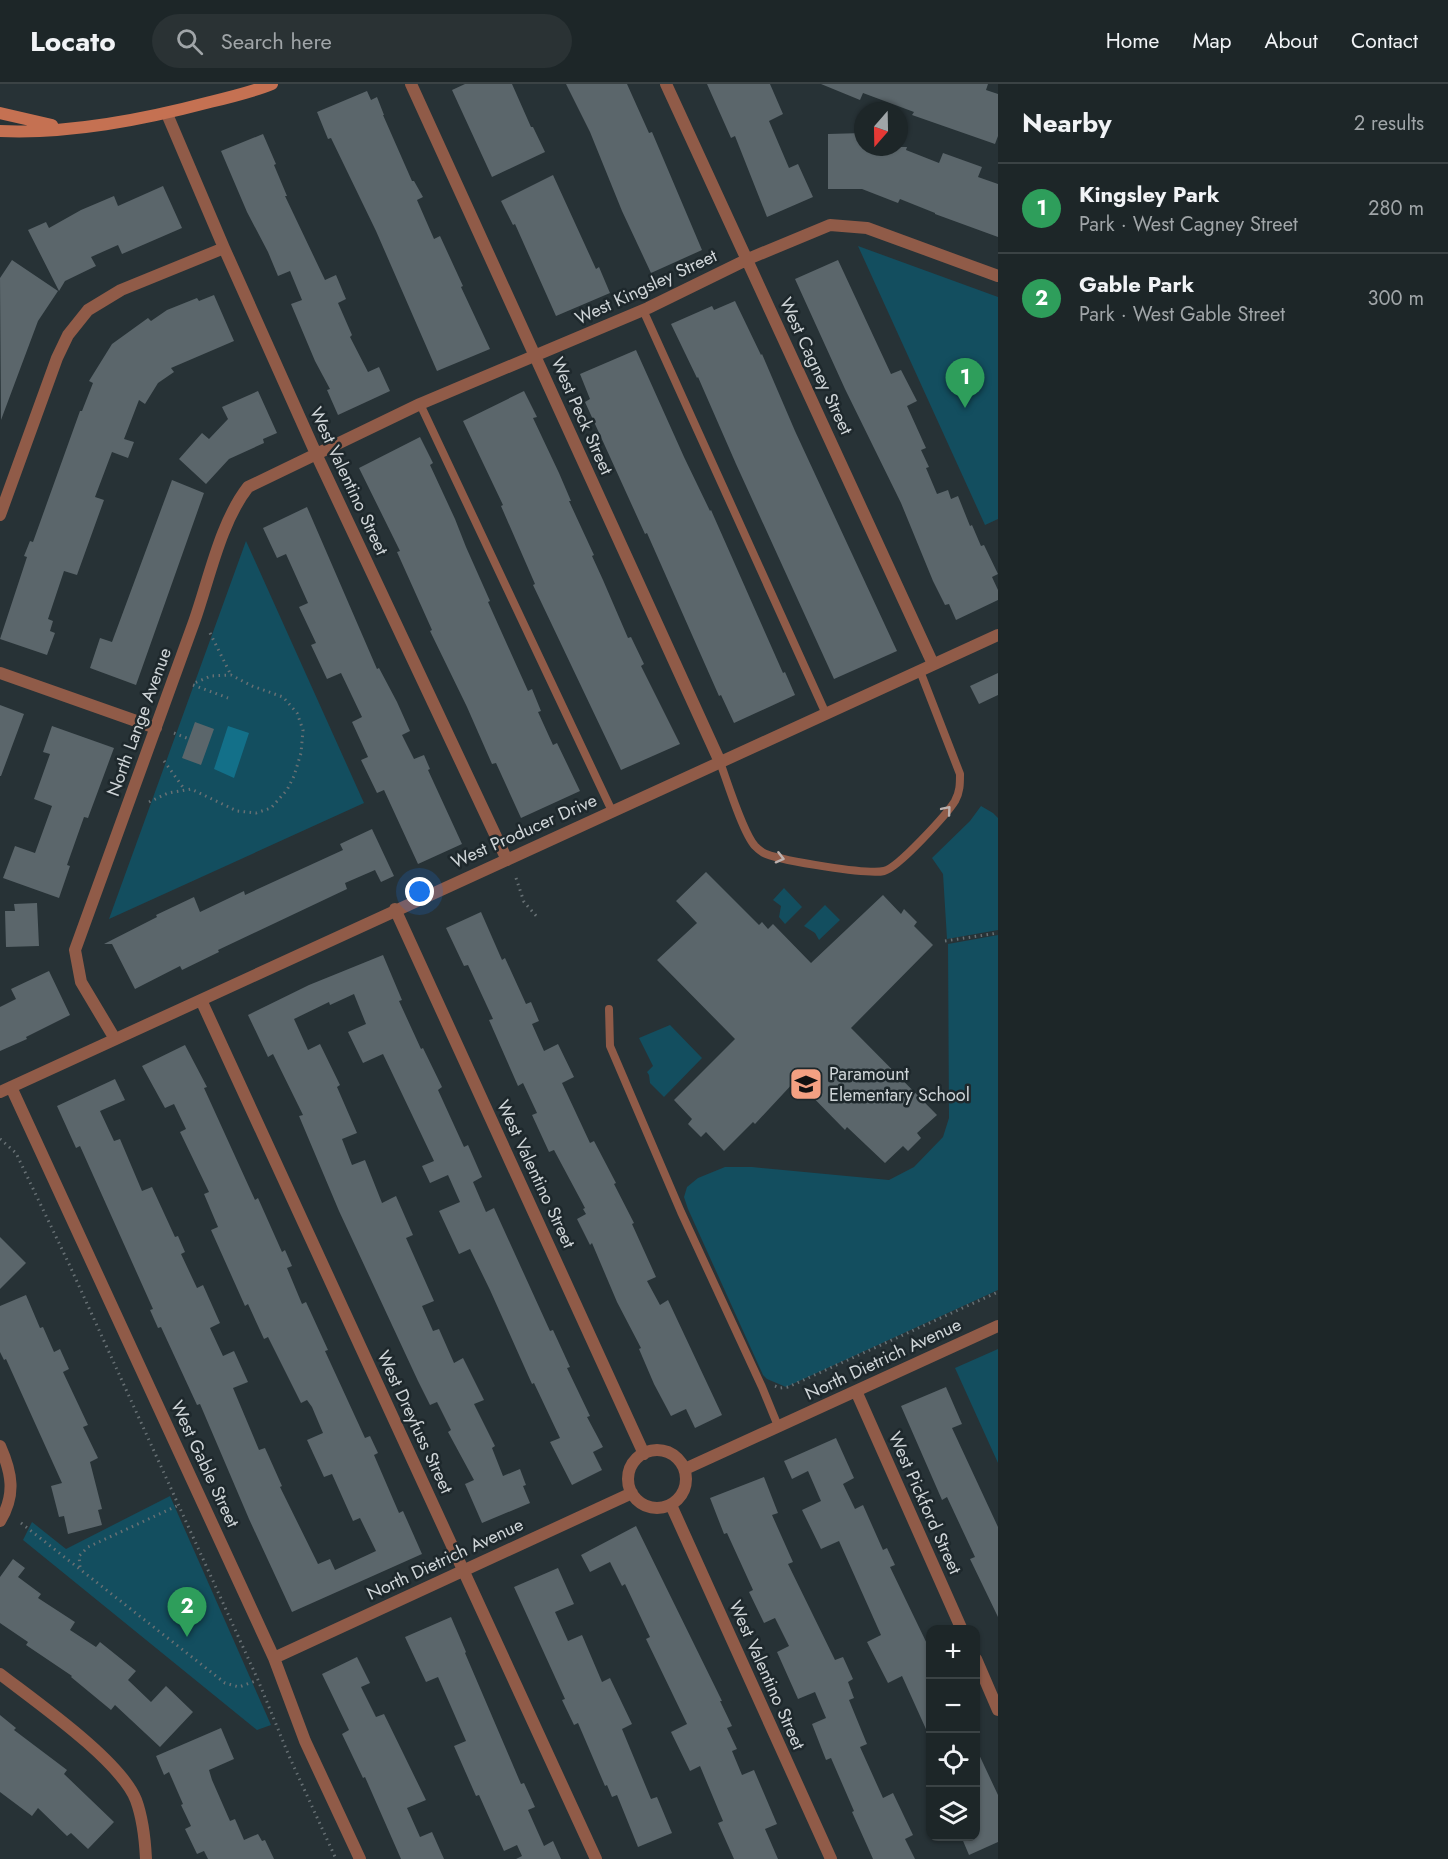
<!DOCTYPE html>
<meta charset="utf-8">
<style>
:root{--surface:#1d2628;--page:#2a3234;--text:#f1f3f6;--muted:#a0a5a8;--line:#3b4345;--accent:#d93025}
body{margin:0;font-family:Jost,sans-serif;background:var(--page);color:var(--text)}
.controls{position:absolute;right:18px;bottom:18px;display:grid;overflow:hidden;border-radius:12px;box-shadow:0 2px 4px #0004}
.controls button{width:54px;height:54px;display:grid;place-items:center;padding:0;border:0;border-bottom:2px solid var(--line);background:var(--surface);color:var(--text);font:30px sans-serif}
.compass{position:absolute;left:854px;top:18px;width:54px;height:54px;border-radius:50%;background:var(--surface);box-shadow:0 2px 4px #0004;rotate:200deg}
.you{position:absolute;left:420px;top:808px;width:21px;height:21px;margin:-15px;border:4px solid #fff;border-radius:50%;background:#1a73e8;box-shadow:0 0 0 9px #1a73e833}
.badge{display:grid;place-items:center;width:39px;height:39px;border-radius:50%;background:var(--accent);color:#fff;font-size:20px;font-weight:700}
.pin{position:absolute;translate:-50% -50px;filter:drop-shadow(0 2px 3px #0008)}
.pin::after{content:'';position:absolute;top:32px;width:21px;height:18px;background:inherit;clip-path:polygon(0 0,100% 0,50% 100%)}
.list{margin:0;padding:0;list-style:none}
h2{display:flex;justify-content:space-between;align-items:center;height:78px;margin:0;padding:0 24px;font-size:26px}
h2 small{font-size:20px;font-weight:400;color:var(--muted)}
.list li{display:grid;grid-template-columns:39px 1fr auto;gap:18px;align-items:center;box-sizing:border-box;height:90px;padding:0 24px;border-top:2px solid var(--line)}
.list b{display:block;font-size:22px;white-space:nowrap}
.list p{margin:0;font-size:20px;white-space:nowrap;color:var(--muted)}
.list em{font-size:20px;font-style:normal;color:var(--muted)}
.icon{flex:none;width:33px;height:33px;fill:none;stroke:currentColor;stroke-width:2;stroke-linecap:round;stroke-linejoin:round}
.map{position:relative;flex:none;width:998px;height:1775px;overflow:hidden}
header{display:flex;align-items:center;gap:36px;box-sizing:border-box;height:84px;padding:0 30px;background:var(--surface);border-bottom:2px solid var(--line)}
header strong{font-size:28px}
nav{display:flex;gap:33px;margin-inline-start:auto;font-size:21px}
.search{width:420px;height:54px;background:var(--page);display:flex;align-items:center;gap:15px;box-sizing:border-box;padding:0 21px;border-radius:33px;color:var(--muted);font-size:22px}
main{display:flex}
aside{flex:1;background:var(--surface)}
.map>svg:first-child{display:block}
.green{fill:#134e5f}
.water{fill:#137089}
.building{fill:#5b666b}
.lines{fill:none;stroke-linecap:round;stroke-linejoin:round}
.path{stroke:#677074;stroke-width:3;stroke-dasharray:1.5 4.5;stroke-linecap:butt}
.lane{stroke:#905b48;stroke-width:8}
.street{stroke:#905b48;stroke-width:12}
.secondary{stroke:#c57152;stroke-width:12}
.oneway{stroke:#bcb0ad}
.labels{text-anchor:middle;stroke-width:5;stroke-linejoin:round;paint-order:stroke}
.street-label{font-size:18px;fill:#cfd5d8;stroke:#1e282c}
.poi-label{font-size:18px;fill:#cfd5d8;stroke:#1e282c;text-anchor:start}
</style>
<header>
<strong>Locato</strong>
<div class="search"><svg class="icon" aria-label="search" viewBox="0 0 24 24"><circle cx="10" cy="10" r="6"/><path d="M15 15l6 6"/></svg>Search here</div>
<nav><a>Home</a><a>Map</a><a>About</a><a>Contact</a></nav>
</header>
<main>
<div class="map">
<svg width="998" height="1775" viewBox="0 0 998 1775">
<rect width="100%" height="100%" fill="#273236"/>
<path class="green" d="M858,162L998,213V435L985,441Z
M246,457L364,719L109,835Z
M981,722L993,729L998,734V846L947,855L943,790L932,774L970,737Z
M784,804L802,823L785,840L779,833L781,822L773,816Z
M825,821L840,836L819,856L815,849L804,842Z
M998,851V1206L786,1303L767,1295L763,1291L688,1125L684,1113L687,1103L698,1094L725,1083H752L889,1096L914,1083L943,1053L949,1034L948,860Z
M670,941L702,974L664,1013L650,999L649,991L647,988L653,982L639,954Z
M998,1265V1379L955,1284Z
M170,1412L271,1641L257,1646L23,1456L32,1438L66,1465Z"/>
<path class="water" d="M228,642L249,649L234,694L214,685Z"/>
<path class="building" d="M465,0H512L531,43H533L545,68L492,93L452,6Z
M566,0H627L649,49L652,48L702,166L651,189L622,127L590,48Z
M707,0H770L783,30L769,37L789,84L798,80L813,113L767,133L735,52L731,54Z
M821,0H988L986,6L998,10V52L995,60L912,31L914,28L863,9L860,16Z
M367,7L371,16L377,13L384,31H383L412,97H414L423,113L417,116L434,155L440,152L463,202L461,203L490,265L437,287L376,147L331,54L328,55L317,28Z
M863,49V63H907L906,66L939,79L943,69L982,83L978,93L998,100V153L935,130V129L900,115L898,119L862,105H828V50Z
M263,50L276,80L274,81L287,112H285L325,196L336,191L346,215L338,219L352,251L350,253L368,288L379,283L390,307L338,331L327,306L330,305L315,277L291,220L302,216L290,187L278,192L268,168L247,128L221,67Z
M553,91L596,185L599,183L610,209L556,232L515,140L513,141L501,117Z
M163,102L182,144L122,170L118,161L91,173L96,182L65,197L59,207L28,146L46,138L49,144L81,126L114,112L118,122Z
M12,176L58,207L38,237L1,336L0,194Z
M838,176L891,290L901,286L917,317L907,322L926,364L921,366L929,383L926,384L937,410L948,406L951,415L958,412L970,442L972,441L981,462L984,461L998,490L992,493L998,506V516L956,536L949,520L945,521L933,497L901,419L845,305L795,195Z
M214,211L234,257L171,284L174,288L158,299L145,320L139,316L124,355L134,358L128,374L112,368L95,413L104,416L77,491L64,487L48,535L53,537L50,547L55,549L47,571L0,555L27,473L24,472L30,457L33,458L80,327H82L93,299L89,297L112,260L148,234L151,237L167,226L197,214L199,217Z
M735,217L761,271L762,270L795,347L897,567L834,595L736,380L698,293L697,294L671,240L712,222L714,226Z
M636,266L684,373L710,427L711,426L783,589L785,588L795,611L734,639L721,611L719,612L647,449L645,450L585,318L590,315L580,290Z
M258,307L277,349L263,355L264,359L229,375L206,400L179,375L202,349L209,355L228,335L222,323Z
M524,307L537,333L533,334L559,389L571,417H569L594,471L592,472L603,496L628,554L631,553L644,580L641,582L680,660L621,686L533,501L535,500L501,422L503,421L463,337Z
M420,353L433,379L430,381L455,435L466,463L490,517L488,518L528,607L532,605L541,627L538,628L553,661L557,659L580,707L521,734L496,679L492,680L467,623L430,547L432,546L397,468L400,467L359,384Z
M172,396L204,409L136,601L90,584L100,554L112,558Z
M307,423L377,585L379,584L397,618L410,647L402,651L414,675L424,671L430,685L428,686L462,760L418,780L384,706L377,709L361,676L368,673L352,638L362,633L341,589L327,595L311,561L316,559L299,523L308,519L286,470L277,474L263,444Z
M998,589V611L979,620L970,602Z
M0,621L24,630L1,692H0Z
M195,638L214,645L201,681L182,674Z
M52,642L114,664L88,734L84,733L67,781L70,782L59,814L3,794L15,762L35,769L52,722L34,715L50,670L43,668Z
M372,745L394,792L381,798L375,786L345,799L347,805L218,866L219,868L182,886L180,882L135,905L112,860H104L157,833L156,831L194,813L200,828L244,807L245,811L343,766L340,760Z
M706,788L759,841L762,838L768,845L773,840L811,879L883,811L901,830L904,825L917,838L914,842L933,861L851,944L937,1031L917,1049L921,1054L908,1067L903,1062L885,1079L847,1043L845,1046L796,996L755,1040L753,1038L724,1067L706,1048L701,1053L688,1040L692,1035L674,1016L735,955L657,876L697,839L676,817Z
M37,819L39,862L6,863L5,827H15L14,820Z
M481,828L502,876L505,874L526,920L531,918L539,937L532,940L544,967L558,960L574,993L562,999L590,1059L594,1057L616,1099L614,1100L634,1139L632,1140L656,1193L647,1197L660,1221L668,1216L722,1331L695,1344L686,1325L671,1332L654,1300L639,1265L641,1264L617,1218L592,1159L590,1161L577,1135L586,1130L583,1125L585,1124L554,1066L549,1068L532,1031L537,1029L523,999L518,1002L489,936L493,935L468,881L464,882L446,844Z
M383,871L402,916L399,917L421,965L423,964L442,1003L438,1006L464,1063L468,1061L482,1093L473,1098L486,1128L494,1124L550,1247L553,1246L570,1283L567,1284L590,1332L587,1333L603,1363L593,1368L602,1386L572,1401L550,1358L560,1354L534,1299L532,1300L490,1206L470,1165L459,1170L439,1127L460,1118L448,1091L430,1099L422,1082L434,1077L383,970L363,979L348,948L366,940L354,910L330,921L329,918L294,935L308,966L320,960L340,1001L337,1003L357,1049L342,1055L352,1081L365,1076L382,1119L396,1112L413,1151L406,1154L434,1217L422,1222L433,1247L439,1245L454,1279L463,1274L484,1316L474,1320L495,1362L492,1364L503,1392L520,1385L526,1401L523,1402L530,1419L482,1439L465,1400L474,1396L448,1348L451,1346L437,1318L430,1321L418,1297L339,1127L299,1032L303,1031L273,970L268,973L248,931L309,901Z
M49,887L70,931L26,953L27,955L0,967V923L16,915L11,905Z
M185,961L207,1003L204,1004L255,1116L258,1114L282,1168L285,1166L292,1182L287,1184L302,1220L306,1218L328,1266L325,1267L365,1354L370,1352L378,1369L374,1371L399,1429L403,1427L422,1470L292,1528L249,1435L200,1320L197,1321L161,1243L158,1244L150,1226L153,1225L80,1062L76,1064L57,1022L115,995L125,1016L100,1027L114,1057L120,1055L142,1107L152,1103L175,1153L178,1152L185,1168L181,1170L197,1204L203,1201L220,1239L210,1244L223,1272L234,1267L248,1298L233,1304L259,1366L265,1364L282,1402L280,1403L318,1480L330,1475L335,1486L376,1467L360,1434L353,1437L332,1390L324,1393L307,1356L323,1349L312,1323L307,1316L301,1319L268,1253L264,1255L248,1220L245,1222L211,1146L218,1143L204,1110L209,1108L180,1048L186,1045L174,1020L165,1024L142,982Z
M0,1153L26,1179L0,1205Z
M26,1211L40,1244L43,1243L54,1268L60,1265L69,1285L63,1288L88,1341L83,1343L98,1374L90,1378L102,1425L98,1426L102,1441L68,1450L64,1432L59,1433L51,1402L62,1399L6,1275L4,1276L0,1268V1222Z
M946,1303L962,1340L952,1344L998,1443V1533L970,1475L975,1473L947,1413L942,1416L901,1322Z
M836,1354L854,1394L843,1400L855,1425L863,1421L883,1466L887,1464L895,1481L890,1483L930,1566V1654L902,1592L888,1599L867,1558L881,1551L839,1457L821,1465L802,1426L821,1417L808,1387L792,1395L784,1377Z
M764,1393L778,1429L772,1431L793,1478L788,1480L835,1576L843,1573L853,1595L848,1598L854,1614L849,1616L867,1660L860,1663L883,1714L893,1709L913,1751L905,1755L915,1775H873L852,1728L854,1727L831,1674L826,1676L812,1640L826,1634L815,1608L798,1615L777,1568L789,1562L775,1534L764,1539L749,1508L753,1506L727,1449L724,1450L710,1414Z
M636,1442L722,1617H720L732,1642L727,1644L737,1665L732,1667L742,1691L754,1686L777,1740L765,1745L778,1775H734L718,1739L723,1737L700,1682L690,1687L671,1648L687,1640L646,1555L650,1553L625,1500L622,1502L610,1478L590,1488L581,1471Z
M13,1475L25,1484L18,1493L41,1510L38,1514L75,1538L70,1546L96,1563L100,1558L136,1587L128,1596L151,1618L166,1602L193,1628L160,1663L115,1621L111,1626L71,1593L72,1592L26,1561L28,1558L0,1539V1493Z
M558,1484L574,1520L555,1528L568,1557L582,1551L602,1598L610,1594L632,1640L622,1645L651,1715L657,1713L672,1749L638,1763L617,1711L612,1713L607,1701L605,1702L578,1639L574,1641L562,1616L565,1615L514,1503Z
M451,1533L466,1568L465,1569L521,1700L524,1699L535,1723L528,1726L544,1762L553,1757L561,1775H516L522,1772L517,1761L504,1767L479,1711L476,1712L454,1662L466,1657L438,1593L426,1598L405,1553Z
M357,1573L370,1599L361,1603L376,1633L384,1630L426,1716L407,1724L420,1753L432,1748L444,1775H401L365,1693L363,1694L342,1650L349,1646L322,1590Z
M0,1631L16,1644L14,1646L67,1686L64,1690L114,1738L88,1765L71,1749L67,1752L38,1724L32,1732L0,1708Z
M221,1644L234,1675L209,1686L212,1696L230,1737L235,1735L244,1756L258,1750L262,1757L265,1756L274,1775H208L204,1767L197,1770L185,1745L191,1742L181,1721L183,1720L169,1688L164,1691L156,1672Z
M975,1662L998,1711V1758L969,1771L961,1752H975Z"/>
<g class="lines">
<path class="path" d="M210,549L231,591
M193,601L228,614
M174,649L189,655
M164,677L185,706
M149,718L168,709L191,705L237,727L256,729L271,724L287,706L294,692L301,669L303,646L297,629L283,613L252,602L231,591L211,592L192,600
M516,794L524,818L539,835
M945,857L998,849
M0,1055L16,1069L69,1180L258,1596L289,1672L336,1775
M775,1302L780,1304L788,1303L998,1208
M21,1439L225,1599L239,1603L258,1596
M80,1483L79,1472L88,1463L179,1421"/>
<path class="lane" d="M643,226L826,630
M420,320L612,727
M720,678C727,697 743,749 755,762C758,765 763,769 766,770C784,777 868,791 884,787C898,784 947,730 955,717C960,708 960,700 960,690L920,587
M609,925L610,962L681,1128L762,1303L778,1342"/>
<path class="street" d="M411,0L720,678
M666,0L933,580
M167,30L224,164L317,372L507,776
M0,431L57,274L68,251L88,226L121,206L224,164
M0,589L156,644
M395,825L644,1370
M201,916L596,1775
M115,955L81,898L75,866C115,757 154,647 194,538C209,496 220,439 248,403L420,320L648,224L748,175L830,141L867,144L998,192
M11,1003L274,1574L305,1657L360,1775
M0,1008L998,551
M856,1307L962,1546
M0,1362C12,1389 16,1411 0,1437
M628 1395a29 29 0 1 1 58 0a29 29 0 1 1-58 0Z
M685,1385L998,1242
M671,1421L831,1775
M274,1574L632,1409
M976,1575L998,1626
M0,1590C35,1617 121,1677 136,1716C143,1735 145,1755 146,1775"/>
<path class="secondary" d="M0,29L52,41
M0,47C70,50 142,36 210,18C231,13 252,8 272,0"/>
</g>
<defs><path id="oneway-chevron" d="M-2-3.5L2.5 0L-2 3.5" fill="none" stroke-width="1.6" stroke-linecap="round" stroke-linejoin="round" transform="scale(1.5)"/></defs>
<g class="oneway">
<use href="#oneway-chevron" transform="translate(947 726) rotate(-50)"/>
<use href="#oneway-chevron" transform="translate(780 774) rotate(14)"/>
</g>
<defs>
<g id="school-square" transform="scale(1.725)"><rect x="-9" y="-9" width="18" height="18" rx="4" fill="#f3a082" stroke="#1e282c"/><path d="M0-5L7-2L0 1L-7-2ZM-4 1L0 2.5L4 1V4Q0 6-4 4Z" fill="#111"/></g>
</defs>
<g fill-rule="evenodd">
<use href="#school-square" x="806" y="1000"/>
</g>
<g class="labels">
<g class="street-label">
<text transform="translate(646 203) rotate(-25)" y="6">West Kingsley Street</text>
<text transform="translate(816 282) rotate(65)" y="6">West Cagney Street</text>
<text transform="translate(582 332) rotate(66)" y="6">West Peck Street</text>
<text transform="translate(349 397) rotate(65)" y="6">West Valentino Street</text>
<text transform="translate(139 638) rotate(-70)" y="6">North Lange Avenue</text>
<text transform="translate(524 747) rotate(-24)" y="6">West Producer Drive</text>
<text transform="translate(536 1090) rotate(65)" y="6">West Valentino Street</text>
<text transform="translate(883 1275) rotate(-25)" y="6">North Dietrich Avenue</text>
<text transform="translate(415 1338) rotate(65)" y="6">West Dreyfuss Street</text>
<text transform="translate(205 1380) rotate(65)" y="6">West Gable Street</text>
<text transform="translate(925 1419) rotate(66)" y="6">West Pickford Street</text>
<text transform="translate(445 1475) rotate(-25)" y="6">North Dietrich Avenue</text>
<text transform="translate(767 1591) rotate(66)" y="6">West Valentino Street</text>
</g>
<g class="poi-label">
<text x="829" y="996">Paramount<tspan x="829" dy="21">Elementary School</tspan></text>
</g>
</g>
</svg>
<div class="controls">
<button>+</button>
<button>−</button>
<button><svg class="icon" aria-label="locate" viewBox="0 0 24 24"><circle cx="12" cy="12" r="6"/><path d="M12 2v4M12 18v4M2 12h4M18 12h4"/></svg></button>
<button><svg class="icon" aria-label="layers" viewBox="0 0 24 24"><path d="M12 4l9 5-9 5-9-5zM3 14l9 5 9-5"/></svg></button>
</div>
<svg class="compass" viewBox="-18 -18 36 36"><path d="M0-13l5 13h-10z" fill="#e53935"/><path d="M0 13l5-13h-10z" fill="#a0a5a8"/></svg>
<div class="you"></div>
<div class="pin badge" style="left:965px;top:324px;background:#2e9e5b">1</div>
<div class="pin badge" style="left:187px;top:1553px;background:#2e9e5b">2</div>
</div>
<aside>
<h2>Nearby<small>2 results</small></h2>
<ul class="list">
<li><span class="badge" style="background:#2e9e5b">1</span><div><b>Kingsley Park</b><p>Park · West Cagney Street</p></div><em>280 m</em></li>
<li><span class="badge" style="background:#2e9e5b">2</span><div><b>Gable Park</b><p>Park · West Gable Street</p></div><em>300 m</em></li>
</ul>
</aside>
</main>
